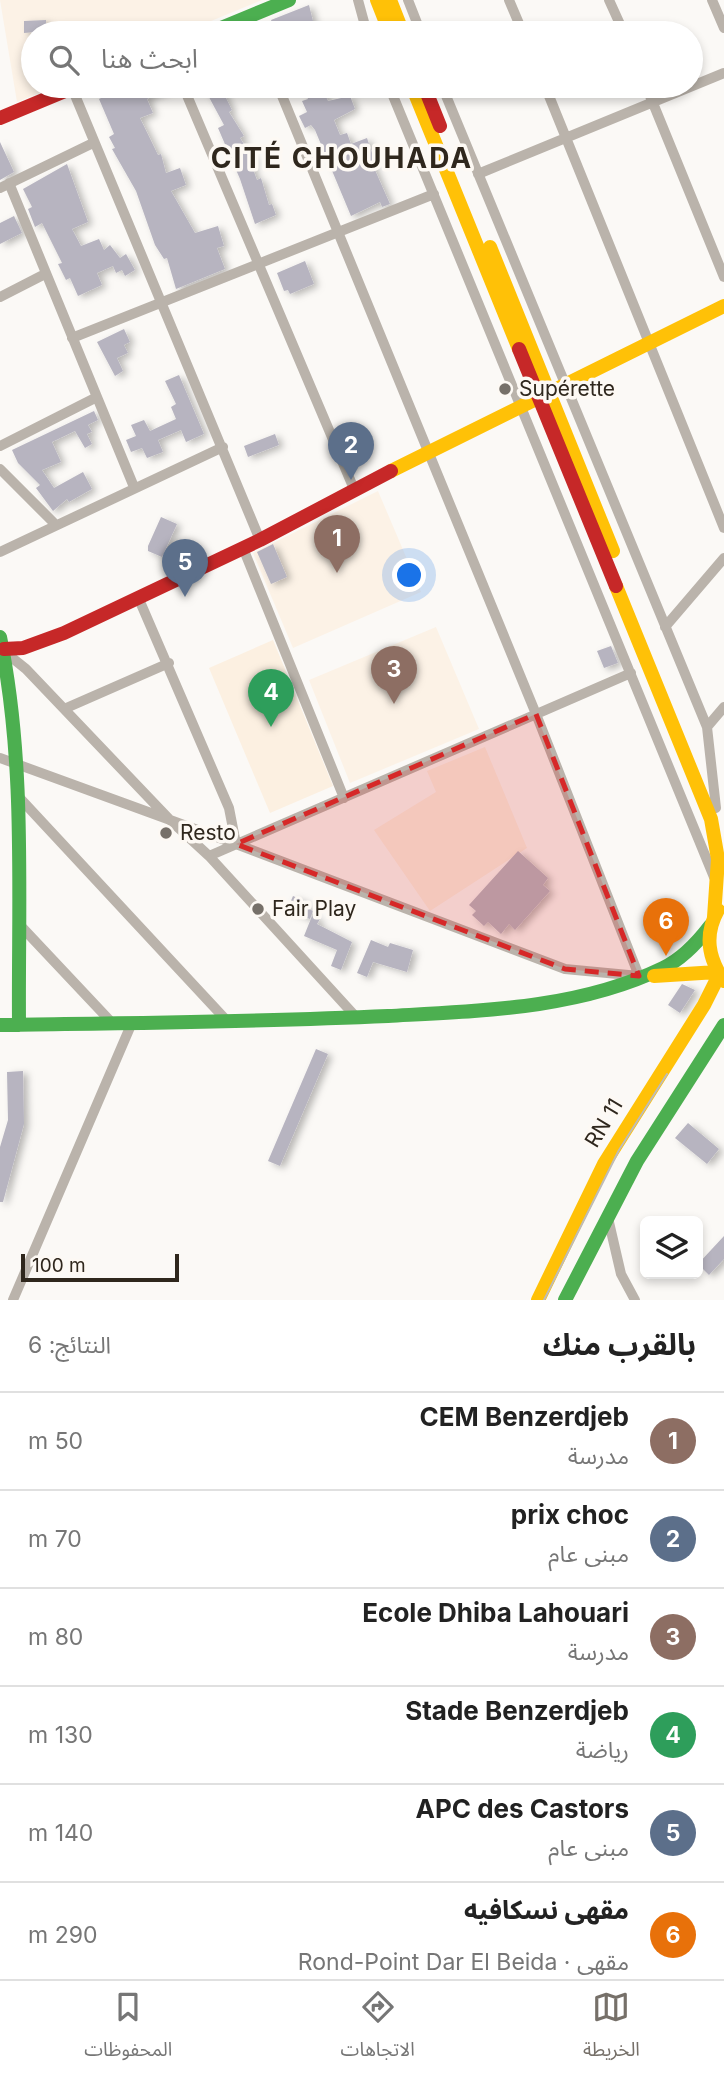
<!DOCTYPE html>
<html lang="ar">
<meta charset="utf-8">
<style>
:root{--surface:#fff;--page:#f2f2f2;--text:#222;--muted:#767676;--line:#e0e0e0;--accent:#767069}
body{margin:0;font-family:Inter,"Noto Sans Arabic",sans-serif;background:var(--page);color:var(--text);direction:rtl}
.controls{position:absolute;right:21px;bottom:21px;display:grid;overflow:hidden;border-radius:10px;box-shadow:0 4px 10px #0003}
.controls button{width:63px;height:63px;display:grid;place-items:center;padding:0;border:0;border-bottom:2px solid var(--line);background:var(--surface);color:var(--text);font:35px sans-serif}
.scale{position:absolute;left:21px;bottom:18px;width:158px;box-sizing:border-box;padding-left:7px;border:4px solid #2f271d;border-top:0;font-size:19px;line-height:24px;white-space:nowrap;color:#2f271d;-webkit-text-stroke:5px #fdf9f4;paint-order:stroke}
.you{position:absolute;left:410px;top:576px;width:24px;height:24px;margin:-18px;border:5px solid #fff;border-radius:50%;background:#1a73e8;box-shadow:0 0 0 10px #1a73e833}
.badge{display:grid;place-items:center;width:46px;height:46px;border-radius:50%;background:var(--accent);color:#fff;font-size:23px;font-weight:700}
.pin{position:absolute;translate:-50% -58px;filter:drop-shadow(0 2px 4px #0008)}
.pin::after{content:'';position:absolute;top:37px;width:24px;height:21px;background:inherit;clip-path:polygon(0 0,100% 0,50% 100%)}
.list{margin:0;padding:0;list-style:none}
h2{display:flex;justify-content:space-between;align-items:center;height:91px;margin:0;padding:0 28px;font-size:30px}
h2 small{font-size:23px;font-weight:400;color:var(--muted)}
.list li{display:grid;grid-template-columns:46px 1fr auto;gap:21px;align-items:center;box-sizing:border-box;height:98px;padding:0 28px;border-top:2px solid var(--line)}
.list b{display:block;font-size:26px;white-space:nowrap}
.list p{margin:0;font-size:23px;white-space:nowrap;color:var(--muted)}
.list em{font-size:23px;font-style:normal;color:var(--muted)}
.icon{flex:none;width:38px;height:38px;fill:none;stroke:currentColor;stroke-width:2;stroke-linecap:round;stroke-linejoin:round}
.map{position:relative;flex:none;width:724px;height:1300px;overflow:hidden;direction:ltr}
.search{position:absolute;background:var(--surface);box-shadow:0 4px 10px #0003;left:21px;right:21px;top:21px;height:77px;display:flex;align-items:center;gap:18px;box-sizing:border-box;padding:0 24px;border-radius:38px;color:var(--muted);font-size:26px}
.sheet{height:679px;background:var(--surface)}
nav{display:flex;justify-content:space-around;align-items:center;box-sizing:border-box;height:98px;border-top:2px solid var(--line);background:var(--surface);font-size:19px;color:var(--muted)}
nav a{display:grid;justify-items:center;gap:4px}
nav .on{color:var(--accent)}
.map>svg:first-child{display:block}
.built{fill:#fcf2e6}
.green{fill:#fcf0e1}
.building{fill:#b7b4c0;filter:url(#shadow)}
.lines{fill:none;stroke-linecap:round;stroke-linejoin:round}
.street{stroke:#bab3ab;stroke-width:10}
.fast{stroke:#4caf50;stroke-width:14}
.slow{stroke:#ffc107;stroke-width:14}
.jam{stroke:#c62828;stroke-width:14}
.tram{stroke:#bfbcb6;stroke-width:2}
.marked{fill:#d62828;fill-opacity:0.2;stroke:#d62828;stroke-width:5;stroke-dasharray:14 9;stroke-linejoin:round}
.poi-dot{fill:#767069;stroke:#fdf9f4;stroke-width:2.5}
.labels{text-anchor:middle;stroke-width:7;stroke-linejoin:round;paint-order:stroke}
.poi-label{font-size:21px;fill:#2f271d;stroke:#fdf9f4;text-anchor:start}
.street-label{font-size:21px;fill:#2f271d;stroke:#fdf9f4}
.district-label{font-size:28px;font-weight:bold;letter-spacing:2px;fill:#2f271d;stroke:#fdf9f4}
</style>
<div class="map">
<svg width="724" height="1300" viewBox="0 0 724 1300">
<defs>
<filter id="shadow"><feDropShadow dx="4.5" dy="2.5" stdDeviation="3.5" flood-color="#0004"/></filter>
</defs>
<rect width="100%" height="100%" fill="#fbf9f6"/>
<path class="built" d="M0,0H262L182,33L167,30L158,33H33V86H56L17,102Z
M378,491L421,592L293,648L253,553Z
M436,627L479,729L350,783L309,680Z"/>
<path class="green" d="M273,640L333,786L270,813L209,668Z
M485,747L527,848L430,911L374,830L436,792L427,771Z"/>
<path class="building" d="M309,5L316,33H276L271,20Z
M46,20V31L24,33V21Z
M103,86H175L147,99L153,113L140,118L158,155L161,154L166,173L180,168L186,185L171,191L195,233L218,226L224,246L217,248L225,269L176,289L167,258L164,259L155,245L136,191L112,149L115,148L109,137L114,134L99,99L103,97L97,90Z
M203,86H220L232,110L229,112L244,136L240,138L255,162L251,164L257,180L261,178L269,205L272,204L276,215L255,224L240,179L218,128L224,125Z
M321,86L328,101L350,96L355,109L334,120L340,135L347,133L351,144L367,138L374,159L371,161L390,204L382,207L380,202L351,216L315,130L311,125L305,128L299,116L307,112L302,101L308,99L305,93Z
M0,142L14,172L0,180Z
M67,164L88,222L72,229L81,246L99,239L104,250L110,245L120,258L126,254L135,270L125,276L122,270L116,273L113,266L97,273L102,285L78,296L70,278L66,280L58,264L62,263L42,223L35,227L28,209L32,207L23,189Z
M14,216L22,233L0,244V223Z
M305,261L314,284L290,294L288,290L284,291L277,273Z
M124,329L130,342L124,345L128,353L117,358L123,371L115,376L97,342Z
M179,375L204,434L186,442L181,430L158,440L163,452L147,458L142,448L131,452L126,440L136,436L131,425L144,420L150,431L176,419L171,407L176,404L165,381Z
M94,411L98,420L88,425L92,432L87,434L92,444L85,448L75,431L52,442L61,462L42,470L54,488L83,472L92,489L69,502L67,499L53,511L36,488L40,485L18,463L12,450Z
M275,434L279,445L248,457L244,446Z
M161,517L177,524L162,557L148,551V546Z
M273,544L287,577L271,584L257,552Z
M611,646L618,663L604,668L597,651Z
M518,851L548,878L543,885L550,891L515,930L509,924L501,934L488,922L484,926L472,915L476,911L469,905Z
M293,896L307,902L305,907L313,911L310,919L287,910Z
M312,916L320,919L317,924L352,942L341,970L331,966L337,950L304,936Z
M371,940L388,947L390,943L413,950L407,972L373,962L367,977L357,973Z
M682,984L695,990L680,1013L668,1005Z
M316,1049L328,1054L280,1166L268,1161Z
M23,1071L24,1124L3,1202H0V1147L8,1120L7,1072Z
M688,1123L719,1149L707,1164L675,1138Z
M724,1236V1259L709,1275L698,1264Z"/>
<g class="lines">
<path class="street" d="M358,0L367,33
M408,0L421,33
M509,0L523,33
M609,0L624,33
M712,0L724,28
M249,18L256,33
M183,86L354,489
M389,86L714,877
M442,86L707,727L716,808
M545,86L724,528
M646,86L724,277
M72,88L260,540
M478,174L724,73
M9,183L134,487
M0,188L93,143
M0,297L45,274
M72,338L434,194
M0,446L97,397
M0,469L55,524
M243,548L344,798
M0,552L223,447
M138,597L229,808L236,844
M665,627L724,558
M1,649L26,669L170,820L209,856L357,1018
M64,709L169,663
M707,727L724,707
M0,758L236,844L565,969L639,976L536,714L278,86
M16,794L228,1022
M209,856L631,673
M18,923L114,1025
M608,1218L621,1274L635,1300
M13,1300L131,1025"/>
<path class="fast" d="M209,33L289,0
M0,637C26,764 18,896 19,1025
M0,1025C129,1023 258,1022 388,1016C480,1011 578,1009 663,968C682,959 697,943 710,926
M565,1300L637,1161L724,1025"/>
<path class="slow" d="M377,0L390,33
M390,0L403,33
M412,86L519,349
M490,247L613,551
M391,471L724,306
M616,586L711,819L718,859L714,917
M718,910C704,935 708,958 724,981
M654,976L717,972
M538,1300L604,1164L704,1005L719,975"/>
<path class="jam" d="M424,86L440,126
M0,118L77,86
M519,349L616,586
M4,649L23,648L64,633L260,540L391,471"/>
<path class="tram" d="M544,1300L619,1150L667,1074"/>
</g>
<path class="marked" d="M536,714L639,976L565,969L236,844Z"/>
<g class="poi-dot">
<circle cx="505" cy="389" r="7"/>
<circle cx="166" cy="833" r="7"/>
<circle cx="258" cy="909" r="7"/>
</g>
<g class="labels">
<g class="poi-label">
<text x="519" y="396">Supérette</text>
<text x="180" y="840">Resto</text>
<text x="272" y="916">Fair Play</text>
</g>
<g class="street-label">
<text transform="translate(604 1123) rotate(-59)" y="7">RN 11</text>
</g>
<g class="district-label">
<text x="342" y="168">CITÉ CHOUHADA</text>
</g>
</g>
</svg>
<div class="controls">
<button><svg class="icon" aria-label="layers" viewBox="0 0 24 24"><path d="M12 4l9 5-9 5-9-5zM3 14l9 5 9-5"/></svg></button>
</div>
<div class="scale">100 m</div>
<div class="you"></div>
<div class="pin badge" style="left:337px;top:573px;background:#8d6e63">1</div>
<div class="pin badge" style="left:351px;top:480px;background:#5c6f8a">2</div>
<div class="pin badge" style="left:394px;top:704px;background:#8d6e63">3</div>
<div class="pin badge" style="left:271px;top:727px;background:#2e9e5b">4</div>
<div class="pin badge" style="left:185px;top:597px;background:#5c6f8a">5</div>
<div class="pin badge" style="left:666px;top:956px;background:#e8710a">6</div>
<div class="search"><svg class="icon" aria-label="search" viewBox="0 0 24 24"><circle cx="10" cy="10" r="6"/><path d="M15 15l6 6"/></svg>ابحث هنا</div>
</div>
<section class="sheet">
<h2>بالقرب منك<small>النتائج: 6</small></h2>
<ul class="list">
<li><span class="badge" style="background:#8d6e63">1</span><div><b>CEM Benzerdjeb</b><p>مدرسة</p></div><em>50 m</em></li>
<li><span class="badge" style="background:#5c6f8a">2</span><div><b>prix choc</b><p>مبنى عام</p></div><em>70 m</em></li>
<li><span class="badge" style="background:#8d6e63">3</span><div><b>Ecole Dhiba Lahouari</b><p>مدرسة</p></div><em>80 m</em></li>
<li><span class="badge" style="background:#2e9e5b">4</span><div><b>Stade Benzerdjeb</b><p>رياضة</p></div><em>130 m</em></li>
<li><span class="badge" style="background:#5c6f8a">5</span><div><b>APC des Castors</b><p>مبنى عام</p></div><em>140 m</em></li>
<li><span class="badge" style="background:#e8710a">6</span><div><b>مقهى نسكافيه</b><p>مقهى · Rond-Point Dar El Beida</p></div><em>290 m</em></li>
</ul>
</section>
<nav>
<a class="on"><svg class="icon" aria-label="map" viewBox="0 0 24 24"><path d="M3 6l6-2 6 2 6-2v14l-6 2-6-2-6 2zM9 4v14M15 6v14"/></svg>الخريطة</a>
<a><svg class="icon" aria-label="directions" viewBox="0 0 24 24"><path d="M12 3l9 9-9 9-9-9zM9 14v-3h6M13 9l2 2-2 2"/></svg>الاتجاهات</a>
<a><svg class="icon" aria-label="saved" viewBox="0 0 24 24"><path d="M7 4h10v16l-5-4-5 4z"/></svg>المحفوظات</a>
</nav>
